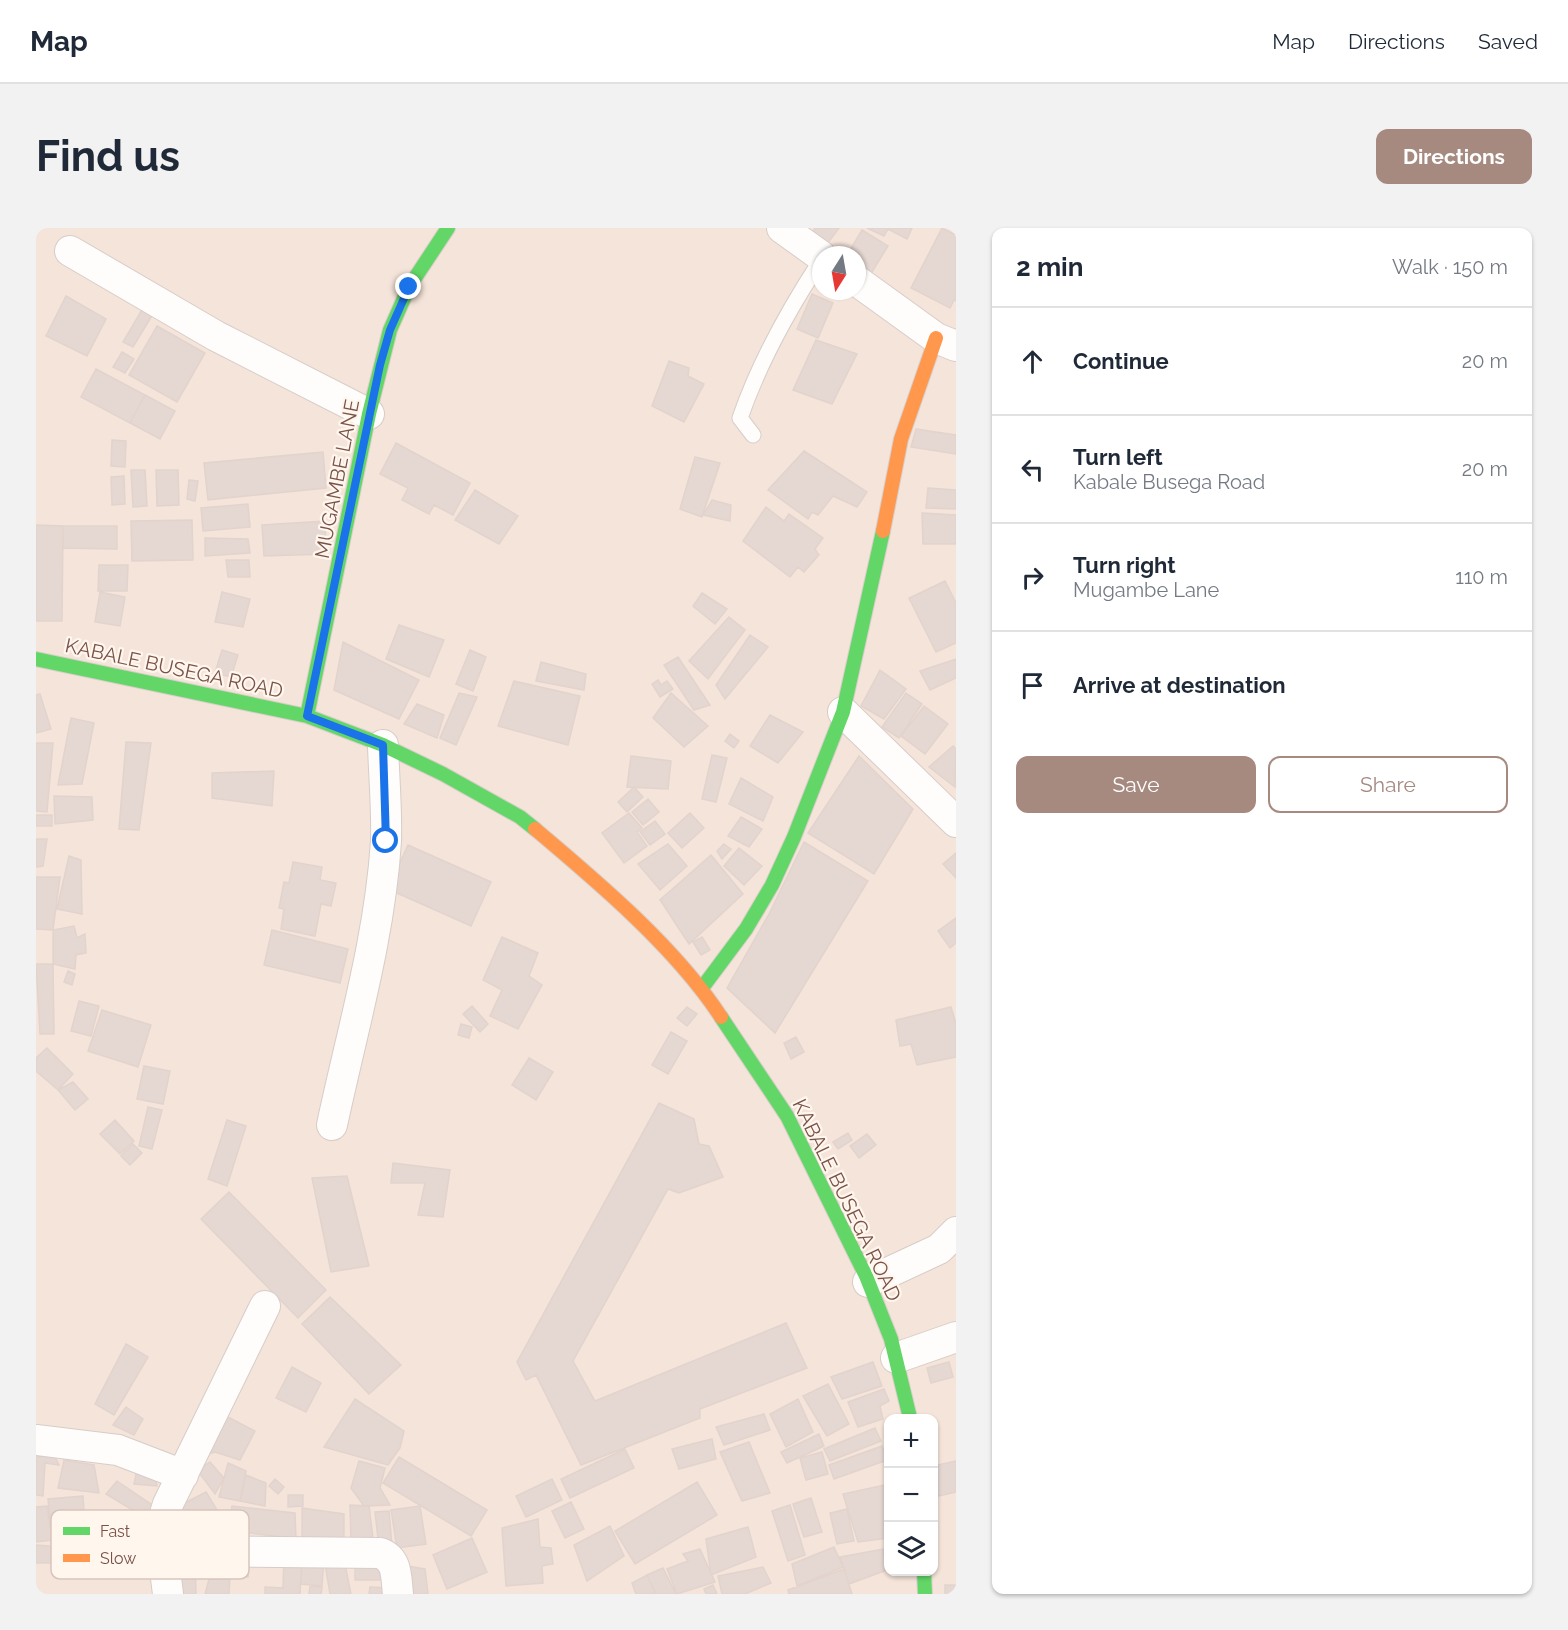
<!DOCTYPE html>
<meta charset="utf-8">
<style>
:root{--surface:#fff;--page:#f2f2f3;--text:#1f2937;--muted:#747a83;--line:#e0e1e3;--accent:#a68a80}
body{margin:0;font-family:Raleway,sans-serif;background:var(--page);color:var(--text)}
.controls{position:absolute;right:18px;bottom:18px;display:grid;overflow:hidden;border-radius:12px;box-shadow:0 2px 4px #0004}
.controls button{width:54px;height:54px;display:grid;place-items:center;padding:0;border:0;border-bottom:2px solid var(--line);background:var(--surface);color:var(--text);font:30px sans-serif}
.compass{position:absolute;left:776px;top:18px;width:54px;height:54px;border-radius:50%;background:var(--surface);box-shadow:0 2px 4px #0004;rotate:191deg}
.stop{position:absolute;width:18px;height:18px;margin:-14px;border:4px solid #1a73e8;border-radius:50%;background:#fff}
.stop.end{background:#1a73e8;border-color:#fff;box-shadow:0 2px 6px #0008}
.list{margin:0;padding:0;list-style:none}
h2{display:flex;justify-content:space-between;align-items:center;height:78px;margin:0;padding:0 24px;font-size:26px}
h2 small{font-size:20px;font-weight:400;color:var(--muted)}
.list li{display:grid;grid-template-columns:39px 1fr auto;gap:18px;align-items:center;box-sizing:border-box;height:108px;padding:0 24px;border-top:2px solid var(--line)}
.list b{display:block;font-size:22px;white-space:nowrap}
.list p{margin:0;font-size:20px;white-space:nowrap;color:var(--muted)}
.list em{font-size:20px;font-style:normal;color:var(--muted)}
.actions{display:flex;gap:12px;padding:18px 24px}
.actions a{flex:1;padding:14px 0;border:2px solid var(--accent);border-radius:12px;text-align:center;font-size:21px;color:var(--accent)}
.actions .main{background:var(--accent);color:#fff}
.icon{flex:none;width:33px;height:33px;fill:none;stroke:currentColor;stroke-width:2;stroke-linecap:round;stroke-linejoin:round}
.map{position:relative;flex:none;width:920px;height:1366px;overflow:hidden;border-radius:12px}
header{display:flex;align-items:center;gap:36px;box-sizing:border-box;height:84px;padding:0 30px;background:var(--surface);border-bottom:2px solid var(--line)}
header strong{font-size:28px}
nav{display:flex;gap:33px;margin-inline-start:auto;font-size:21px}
.intro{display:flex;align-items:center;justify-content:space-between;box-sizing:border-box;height:144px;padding:0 36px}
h1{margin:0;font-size:42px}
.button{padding:15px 27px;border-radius:12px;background:var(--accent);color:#fff;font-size:21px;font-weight:700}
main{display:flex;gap:36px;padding:0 36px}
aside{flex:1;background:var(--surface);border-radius:12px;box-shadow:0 2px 4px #0004}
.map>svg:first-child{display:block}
.residential{fill:#f4e4d9;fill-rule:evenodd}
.building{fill:#e5d7d2;stroke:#e2d3cd;stroke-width:1.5}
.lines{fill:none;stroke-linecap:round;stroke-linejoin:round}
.lane-casing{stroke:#d7cdc8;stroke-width:17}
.street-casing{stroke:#d7cdc8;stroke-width:32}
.fast-casing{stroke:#d9cec9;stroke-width:16}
.slow-casing{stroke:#d9cec9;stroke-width:16}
.lane{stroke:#fefdfc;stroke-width:15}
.street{stroke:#fefdfc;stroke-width:30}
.fast{stroke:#63d668;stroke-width:14}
.slow{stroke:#ff974d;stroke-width:14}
.route{stroke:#1a73e8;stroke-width:8}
.labels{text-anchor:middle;stroke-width:4.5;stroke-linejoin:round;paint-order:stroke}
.street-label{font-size:20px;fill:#7a5247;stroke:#fff6ee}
.key{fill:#fff6ee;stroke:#d7c5bc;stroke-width:1.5}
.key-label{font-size:16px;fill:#7a5247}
</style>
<header>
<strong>Map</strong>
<nav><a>Map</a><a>Directions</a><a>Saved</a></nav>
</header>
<div class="intro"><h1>Find us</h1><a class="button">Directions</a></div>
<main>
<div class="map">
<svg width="920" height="1366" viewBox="0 0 920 1366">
<rect width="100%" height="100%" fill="#f8f1eb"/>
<path class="residential" d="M0,0H920V1366H0ZM785,27H821V63H785ZM852,1190H897V1344H852Z"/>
<path class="building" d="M779,0H803L792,15L777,4Z
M831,0H876L871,11L852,1L848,8Z
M906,0L920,7V73L918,72L914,80L875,60Z
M826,2L852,18L836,44L821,35V27H811Z
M776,66L797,75L782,110L761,101Z
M30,68L70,91L51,128L10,108Z
M110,75L120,81L97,119L87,114Z
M121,98L169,125L141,174L93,147Z
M780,112L821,126L796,176L757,162Z
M86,124L98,131L89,145L77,139Z
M633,133L653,140L652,148L668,156L648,194L616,178Z
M60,141L109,167L94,195L45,169Z
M109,167L139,183L124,211L94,195Z
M880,201L920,207V226L875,219Z
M76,212L90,213L89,239L75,238Z
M360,215L434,255L417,287L398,277L393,286L366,272L372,260L344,246Z
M768,223L831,264L821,279L797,268L782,287L776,284L772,291L732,262Z
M287,224L290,260L172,272L168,235Z
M659,229L684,235L666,289L644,281Z
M95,242H109L111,278L97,279Z
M120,242H142L143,277L121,278Z
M88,248L89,276L76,277L75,249Z
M153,252L162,253L159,273L151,271Z
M892,260L920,262V281L890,280Z
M439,262L482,288L463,316L419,292Z
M676,272L695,277L694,293L667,287Z
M212,276L214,299L167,303L165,280Z
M730,279L748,293L753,286L787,310L779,321L783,327L768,344L762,339L754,349L707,313Z
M886,285L920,287V316H887Z
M156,292L157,332L96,333L95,293Z
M289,293L290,326L228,328L226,297Z
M0,297L27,298L26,393H0Z
M27,298H81V321L27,320Z
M169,310L212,311L214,325L169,328Z
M190,332H213L214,349H192Z
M63,337H92L91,363H62Z
M909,353L920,375V415L900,424L873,370Z
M64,364L89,369L84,398L59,394Z
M186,364L214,371L207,399L179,394Z
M666,365L691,381L679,396L657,378Z
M693,389L709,402L672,451L653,433Z
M363,397L408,412L393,449L350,431Z
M714,407L732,419L689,471L680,457Z
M307,414L383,452L363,491L298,462Z
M186,422L202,427L195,449L179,445Z
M434,422L450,429L437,463L420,456Z
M642,429L674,477L658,482L628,437Z
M920,431V450L894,462L884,443Z
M505,434L550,446L548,462L500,453Z
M844,442L870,461L848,491L825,478Z
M622,452L625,457L631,453L637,461L624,469L616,456Z
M478,453L544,468L532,517L462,498Z
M423,465L441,469L420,517L404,510Z
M635,465L672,498L648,519L617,490Z
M870,465L886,476L863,510L846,499Z
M4,466L15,501L0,505V467Z
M381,476L408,487L401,510L368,496Z
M888,478L912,496L889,526L865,508Z
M734,487L767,504L742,535L714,518Z
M35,490L58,495L46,556L22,557Z
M694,506L703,513L698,520L689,513Z
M90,514L115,515L103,602L83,601Z
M0,515H17L11,584L0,583Z
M917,518L920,521L919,559L893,539Z
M676,527L691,530L680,574L666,571Z
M595,528L635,533L632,561L591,559Z
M823,528L877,581L838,646L772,605Z
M238,543L236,578L176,570V545Z
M705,550L737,569L727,593L693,576Z
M598,559L607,569L591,584L582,574Z
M18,568L56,569L57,592L19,596Z
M612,571L623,584L607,597L596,584Z
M593,585L606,600L601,604L611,618L588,635L566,605Z
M654,585L668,600L646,620L632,605Z
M0,587H16V598H0Z
M705,589L726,601L713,619L692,608Z
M619,593L629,606L614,617L604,604Z
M0,611H11L7,638L0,639Z
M768,614L832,653L739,805L691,760L733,686Z
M632,616L651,638L624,662L602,636Z
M688,616L695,621L686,631L681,623Z
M372,617L455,654L435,698L352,661Z
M703,620L726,638L708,657L688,638Z
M920,625V650L907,636Z
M675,627L707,666L653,716L624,672Z
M33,628L45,632L46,686L21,681Z
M257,634L286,639L284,652L300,655L295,678L285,676L279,708L245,701L248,681L243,680L248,654L253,655Z
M0,649H24L17,702L0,701Z
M920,690V715L914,720L902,703Z
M38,698L41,710L49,706L50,725L40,727L39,741L17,736V702Z
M236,702L312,721L304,755L228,737Z
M466,709L502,725L493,748L506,757L482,801L454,788L466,762L447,752Z
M666,709L674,722L665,727L657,714Z
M0,736H17L18,806H4Z
M32,743L39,746L36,757L28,754Z
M43,773L63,778L55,808L35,803Z
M436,778L452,796L444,804L427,786Z
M651,779L661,786L651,798L641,790Z
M915,779L920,796V829L881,837L875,816L864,818L860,792Z
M66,782L115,797L102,839L52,823Z
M425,796L436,799L433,810L422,807Z
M635,804L651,813L632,846L616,837Z
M760,809L768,824L755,831L748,815Z
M11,820L37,846L22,862L0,843V830Z
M493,830L517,844L500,872L476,857Z
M108,838L134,843L127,876L101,871Z
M37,854L52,871L39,882L22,862Z
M623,875L658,891L663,916L673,918L687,949L643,965L632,961L537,1133L559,1173L750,1095L771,1140L664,1181V1190L545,1237L500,1147L490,1152L481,1134Z
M112,879L126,882L116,921L103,918Z
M79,892L98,913L84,926L64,906Z
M191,892L210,898L191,958L172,951Z
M812,905L816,912L802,921L797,914Z
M831,906L840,917L823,930L814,918Z
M97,916L106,925L94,937L85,928Z
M357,935L414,942L407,989L382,987L389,955H355Z
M311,948L333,1038L295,1044L276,950Z
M193,964L290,1062L262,1090L165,991Z
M294,1069L365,1137L333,1166L266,1096Z
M90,1116L112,1129L78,1187L59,1176Z
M837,1134L846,1158L806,1171L795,1149Z
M913,1134L917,1149L895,1155L891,1140Z
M256,1139L285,1155L270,1184L240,1170Z
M792,1156L813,1196L791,1208L767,1168Z
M848,1161L853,1173L844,1178L847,1191L822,1199L812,1174Z
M319,1171L368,1203L364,1220L352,1237L288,1219Z
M762,1171L777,1204L750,1219L734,1186Z
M90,1179L107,1191L98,1207L77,1197Z
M184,1185L219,1203L204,1232L179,1224L159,1230Z
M728,1186L734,1202L688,1217L680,1199Z
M839,1200L845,1213L794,1233L788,1221Z
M783,1206L788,1218L751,1235L745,1224Z
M676,1211L680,1231L643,1241L636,1221Z
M713,1214L734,1265L706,1273L684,1224Z
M846,1218L851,1232L798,1251L793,1237Z
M589,1221L598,1240L534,1270L525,1251Z
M786,1224L792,1246L770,1252L764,1230Z
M18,1227L23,1237L9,1235L7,1268L0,1267V1229Z
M363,1229L451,1282L435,1308L347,1255Z
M28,1232L58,1237L63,1265L22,1260Z
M323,1233L349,1240L344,1260L354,1277L328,1278L315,1260Z
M920,1233V1264L898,1269L897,1238Z
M174,1234L188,1250L179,1266L161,1242Z
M192,1235L210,1243L204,1273L183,1269Z
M101,1241L118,1243L121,1258L98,1256Z
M210,1247L230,1255L229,1278L204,1273Z
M239,1251L248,1259L242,1266L233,1258Z
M516,1251L526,1272L490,1289L480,1268Z
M81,1253L128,1285L111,1304L110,1290L70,1266Z
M661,1254L681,1287L599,1336L579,1303Z
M849,1257L852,1310L822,1314L807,1266Z
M170,1264L181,1282L138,1293L137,1281Z
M252,1267H267V1278L252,1279Z
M47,1268L48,1285L28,1292L29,1309L16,1312L12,1271Z
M775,1270L786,1304L768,1309L757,1276Z
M535,1274L548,1301L529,1310L516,1283Z
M314,1277L333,1278L338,1318H315Z
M754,1277L769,1327L752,1333L736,1283Z
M11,1278L16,1312L0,1314V1279Z
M196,1278L259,1285L260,1311L192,1302Z
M384,1278L390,1316L361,1320L355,1282Z
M266,1280L308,1286V1319L266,1310Z
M811,1281L818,1313L801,1316L794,1285Z
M353,1283L356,1318L343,1319L339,1284Z
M502,1291L504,1319L515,1320L517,1336L506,1338L507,1355L470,1358L466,1300Z
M574,1298L588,1328L551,1353L538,1317Z
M712,1299L720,1329L675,1347L670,1311Z
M436,1310L451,1344L411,1361L397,1327Z
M0,1317L37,1320V1335H0Z
M798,1319L807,1339L761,1358L756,1336Z
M664,1321L679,1354L641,1366L631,1341L652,1333L647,1326Z
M847,1321L851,1342L813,1356L804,1329Z
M159,1326L160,1366H137V1330Z
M248,1327H266L264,1366H229V1359L247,1360Z
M266,1327L288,1330L286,1358L265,1356Z
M214,1329L212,1349L194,1347L193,1366H169L178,1333Z
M288,1330L308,1331L315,1366H294Z
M319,1332H347V1352H319Z
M365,1337L389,1341L392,1366H366Z
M727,1339L735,1355L709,1366H686L682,1348Z
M627,1340L640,1366H620L611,1347Z
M808,1341L816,1366H753L752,1362Z
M611,1347L620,1366H600L596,1355Z
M677,1357L681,1366H670L668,1361Z
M909,1357H920V1366H909Z
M274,1358L286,1359L285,1366H273Z
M334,1359L352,1360V1366H333Z"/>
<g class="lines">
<g class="lane-casing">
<path id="lane" d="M717,207L704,190C723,135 753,81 785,32"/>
</g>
<g class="street-casing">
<path id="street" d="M746,0L785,28
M34,23L180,108L333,186
M821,53L900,110L920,118
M807,484L920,594
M296,897C316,803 344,709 350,613C351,582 348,549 347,517
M832,1054L903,1021L920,1004
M860,1130L920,1109
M0,1212L82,1222L147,1247
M125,1323L344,1325C362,1331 360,1350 362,1366
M132,1366L124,1302L132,1276L229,1078"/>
</g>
<g class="fast-casing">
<path id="fast" d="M0,431L271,488L347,517L407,546L484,589L499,601
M271,488L333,186L354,102L373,59L412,0
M666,760L710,701L736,657L758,609L807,484L847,303
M685,789L751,888L830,1048L855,1111L874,1190
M888,1344L889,1366"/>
</g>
<g class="slow-casing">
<path id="slow" d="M847,303L865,211L900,110
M499,601C562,654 640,720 685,789"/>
</g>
<use href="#lane" class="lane"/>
<use href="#street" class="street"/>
<use href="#fast" class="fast"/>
<use href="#slow" class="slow"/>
</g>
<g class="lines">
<path class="route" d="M350,613L347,517L271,488L344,137L354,102L373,59"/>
</g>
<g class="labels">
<g class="street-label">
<text transform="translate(301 251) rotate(-79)" y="7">MUGAMBE LANE</text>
<text transform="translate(138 440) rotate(12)" y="7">KABALE BUSEGA ROAD</text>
<text transform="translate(811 972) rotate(64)" y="7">KABALE BUSEGA ROAD</text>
</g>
</g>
<rect x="15" y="1282" width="198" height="69" rx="9" class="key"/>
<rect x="27" y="1299" width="27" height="8" fill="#63d668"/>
<rect x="27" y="1326" width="27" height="8" fill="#ff974d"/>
<g class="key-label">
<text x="64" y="1309">Fast</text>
<text x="64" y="1336">Slow</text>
</g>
</svg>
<div class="controls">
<button>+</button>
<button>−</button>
<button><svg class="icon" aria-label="layers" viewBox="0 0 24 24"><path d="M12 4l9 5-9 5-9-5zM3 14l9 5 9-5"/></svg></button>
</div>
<svg class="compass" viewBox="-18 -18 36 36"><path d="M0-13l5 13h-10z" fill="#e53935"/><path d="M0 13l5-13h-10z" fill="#747a83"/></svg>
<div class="stop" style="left:350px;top:613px"></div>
<div class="stop end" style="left:373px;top:59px"></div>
</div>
<aside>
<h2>2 min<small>Walk · 150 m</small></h2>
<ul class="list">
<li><svg class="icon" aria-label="ahead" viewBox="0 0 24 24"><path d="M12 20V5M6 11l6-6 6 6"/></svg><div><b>Continue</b></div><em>20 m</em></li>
<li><svg class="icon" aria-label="left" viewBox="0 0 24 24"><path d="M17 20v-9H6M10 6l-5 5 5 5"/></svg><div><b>Turn left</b><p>Kabale Busega Road</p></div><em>20 m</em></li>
<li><svg class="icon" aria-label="right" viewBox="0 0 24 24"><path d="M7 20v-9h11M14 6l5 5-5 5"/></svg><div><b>Turn right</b><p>Mugambe Lane</p></div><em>110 m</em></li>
<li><svg class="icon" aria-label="arrive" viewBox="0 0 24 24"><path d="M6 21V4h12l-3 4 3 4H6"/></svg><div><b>Arrive at destination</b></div></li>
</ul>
<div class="actions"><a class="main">Save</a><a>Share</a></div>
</aside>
</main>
